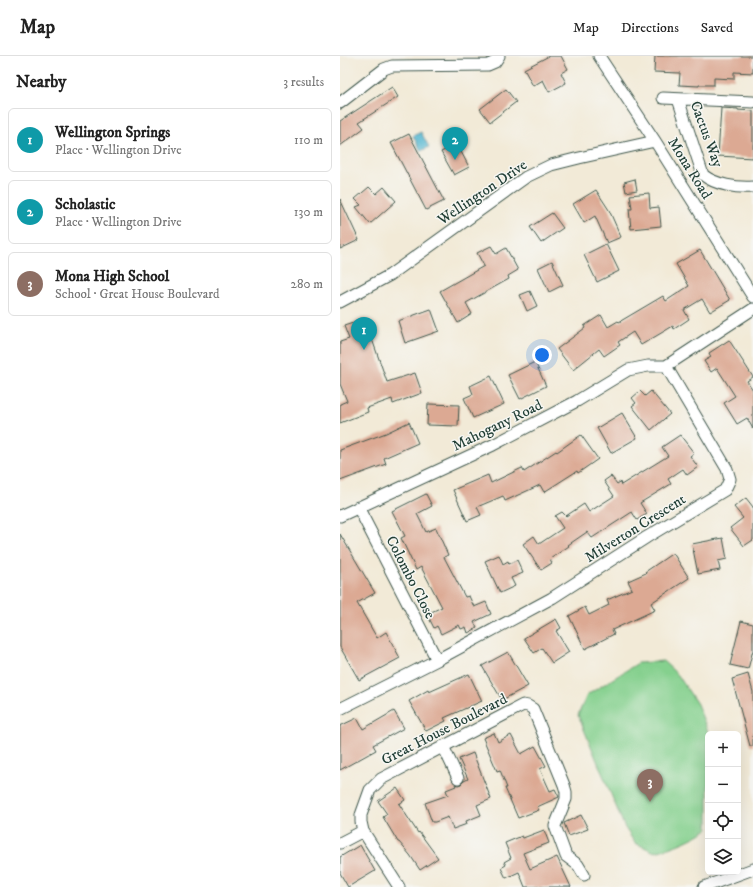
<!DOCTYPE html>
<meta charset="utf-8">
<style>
:root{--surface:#fff;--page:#f2f2f2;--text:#222;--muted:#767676;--line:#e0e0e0;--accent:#1f6fb2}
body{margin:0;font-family:"IM FELL DW Pica",serif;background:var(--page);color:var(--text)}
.controls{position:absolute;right:12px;bottom:12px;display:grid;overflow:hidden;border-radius:6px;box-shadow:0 4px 16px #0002}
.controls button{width:36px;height:36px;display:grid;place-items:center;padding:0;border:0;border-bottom:1px solid var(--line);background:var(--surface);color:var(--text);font:20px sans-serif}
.you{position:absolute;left:202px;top:299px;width:14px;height:14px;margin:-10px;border:3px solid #fff;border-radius:50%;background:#1a73e8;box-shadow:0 0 0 6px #1a73e833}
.badge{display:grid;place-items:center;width:26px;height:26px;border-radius:50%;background:var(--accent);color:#fff;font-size:13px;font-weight:700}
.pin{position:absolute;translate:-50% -33px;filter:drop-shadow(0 1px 2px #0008)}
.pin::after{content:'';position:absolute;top:21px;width:14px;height:12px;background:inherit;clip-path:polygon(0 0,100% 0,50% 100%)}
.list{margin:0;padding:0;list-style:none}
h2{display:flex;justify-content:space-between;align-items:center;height:52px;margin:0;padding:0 16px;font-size:17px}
h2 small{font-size:13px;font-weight:400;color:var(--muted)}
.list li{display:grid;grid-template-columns:26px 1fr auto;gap:12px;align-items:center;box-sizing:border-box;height:64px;margin:0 8px 8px;padding:0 8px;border:1px solid var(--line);border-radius:6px}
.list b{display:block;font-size:15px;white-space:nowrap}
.list p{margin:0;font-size:13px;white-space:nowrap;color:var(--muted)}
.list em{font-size:13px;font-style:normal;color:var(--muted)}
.icon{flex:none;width:22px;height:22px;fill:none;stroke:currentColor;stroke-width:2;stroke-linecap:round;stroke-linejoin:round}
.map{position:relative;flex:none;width:413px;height:831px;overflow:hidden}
header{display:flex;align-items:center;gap:24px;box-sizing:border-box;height:56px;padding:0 20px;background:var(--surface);border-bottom:1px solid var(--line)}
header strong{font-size:19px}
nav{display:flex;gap:22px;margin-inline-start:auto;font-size:14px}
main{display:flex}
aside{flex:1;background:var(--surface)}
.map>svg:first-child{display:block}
.green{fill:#85d08e;stroke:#528661}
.water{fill:#52b6d0;stroke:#387a82}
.building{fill:#dca993}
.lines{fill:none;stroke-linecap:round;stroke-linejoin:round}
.minor-casing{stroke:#3f574c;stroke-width:13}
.minor{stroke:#fff;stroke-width:11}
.labels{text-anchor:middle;stroke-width:3;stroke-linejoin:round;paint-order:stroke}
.street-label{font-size:15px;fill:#1f3d34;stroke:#f6f6f2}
</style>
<header>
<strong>Map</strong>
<nav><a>Map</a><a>Directions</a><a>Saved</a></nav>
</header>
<main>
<aside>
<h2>Nearby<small>3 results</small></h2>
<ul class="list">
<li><span class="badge" style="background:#0f9aa8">1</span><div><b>Wellington Springs</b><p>Place · Wellington Drive</p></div><em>110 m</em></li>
<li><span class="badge" style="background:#0f9aa8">2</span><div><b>Scholastic</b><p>Place · Wellington Drive</p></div><em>130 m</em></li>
<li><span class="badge" style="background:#8d6e63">3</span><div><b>Mona High School</b><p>School · Great House Boulevard</p></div><em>280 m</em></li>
</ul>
</aside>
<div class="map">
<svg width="413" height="831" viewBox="0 0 413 831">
<rect width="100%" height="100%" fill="#f6f6f2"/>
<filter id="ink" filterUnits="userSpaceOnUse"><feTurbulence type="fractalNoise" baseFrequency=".025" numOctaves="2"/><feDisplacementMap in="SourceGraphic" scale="8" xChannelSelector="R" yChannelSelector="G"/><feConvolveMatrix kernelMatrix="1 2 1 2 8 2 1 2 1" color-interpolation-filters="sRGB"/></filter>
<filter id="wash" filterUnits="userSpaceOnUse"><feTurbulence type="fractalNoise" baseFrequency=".012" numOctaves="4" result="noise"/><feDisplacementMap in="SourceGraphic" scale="16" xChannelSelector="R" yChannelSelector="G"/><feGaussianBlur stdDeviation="0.9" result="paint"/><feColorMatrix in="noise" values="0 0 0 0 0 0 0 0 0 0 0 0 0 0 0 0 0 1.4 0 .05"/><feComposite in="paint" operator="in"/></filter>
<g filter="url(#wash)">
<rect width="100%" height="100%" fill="#f2ead7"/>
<path class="green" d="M323,605L338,619L357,648L369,678H368V773C351,784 334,791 315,796L295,787L285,772L238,659L247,639L298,607Z"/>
<path class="water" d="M81,76L89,91L81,95L73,80Z"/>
<g id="blocks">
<path class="building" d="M209,0H221L228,13L221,17L226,27L209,36L203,24L193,30L184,13Z
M315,0H413V17L394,16V23L374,22V29H359V30L339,29L340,17L314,16Z
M52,31L58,41L19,66L24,72L0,90V65Z
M166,33L176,46L150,66L140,53Z
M381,52L398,53V54L413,55V102L378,100Z
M69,78L104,145L86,154L51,87Z
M117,88L129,111L114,119L101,96Z
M295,123L297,134L286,136L284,126Z
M29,131L36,138L44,131L56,145L30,168L16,151L21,149L15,143Z
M256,134L269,154L281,181L267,187L255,160L244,167L233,148Z
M309,137L310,152L319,151L321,170L291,173L289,153H292L290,139Z
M0,143L19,184L0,193Z
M212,157L223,172L201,187L190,171Z
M266,188L279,215L257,226L244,199Z
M151,190L156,198L166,192L178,214L168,220L169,223L126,247L132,258L118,267L100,235L144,210L137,197Z
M360,194L390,244L370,256L362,243L344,254L349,263L334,273L333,270L301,289L293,276L278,286L280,289L264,300L259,293L233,314L217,293L245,272L244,270L261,259L268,271L278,265L279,266L323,240L326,245L349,230L336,208Z
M212,205L223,229L209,236L198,212Z
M190,235L197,250L187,255L180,239Z
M91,253L99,275L65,287L58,265Z
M25,263L47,326L75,317L82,337L53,348L52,343L27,352L28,356L0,367V348L7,345L0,328V286L9,283L4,270Z
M389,284L413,321L407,325L413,334V373L407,362L397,368L384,347L395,340L377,312L371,316L364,305L371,301L369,297Z
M195,306L206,330L180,343L168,319Z
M151,320L164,348L133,362L124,342L133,338L130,330Z
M300,335L305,340L311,335L330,358L311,374L292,350L296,347L292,342Z
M88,348L119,349L118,370L87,369Z
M282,357L297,382L271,397L257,372Z
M69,366L78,387L44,402L46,408L0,425V394L46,377Z
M241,379L258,403L238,417L237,415L204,436L200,429L165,445L163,440L137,451L141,459L127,465L113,434L148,419L151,427L182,412L184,416L216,395L217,396Z
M340,379L354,397L350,400L358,411L347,419L343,413L328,423L331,428L300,447L307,458L297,464L292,456L252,482L247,476L228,489L229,490L210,503L212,507L201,514L183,488L194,480L199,488L223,472L215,460L222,456L226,460L244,448L249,456L274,440L264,425L271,420L277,428L280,426L281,429L328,400L322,391Z
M86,438L92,450L77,458L86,476L96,472L108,499L104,501L125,541L129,540L134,551L146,546L151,558L134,566L137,572L128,577L126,571L121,573L119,569L101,578L97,570L94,572L87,558L102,551L81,511L76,514L61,482L65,480L52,455Z
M406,442L413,451V484L404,490L390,472L403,462L394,451Z
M0,478L35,537L17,547L37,582L46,576L60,602L19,624L0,591Z
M383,482L387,503L378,505L380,514L358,518L352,488Z
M333,497L349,522L311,547L315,554L272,574L274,578L245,593L229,560L245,551L249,559L269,549L267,544L292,533L288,525L306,517L305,516Z
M159,499L163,508L168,505L169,508L177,504L183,517L171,522L175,530L160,537L145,505Z
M216,563L221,572L216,575L229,596L212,607L202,592L194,597L184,582Z
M401,565L413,568V594L408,613L390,609Z
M168,596L188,630L162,644L142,610Z
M129,618L142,645L104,662L106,665L86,675L69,645L88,634L89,636Z
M408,618L413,636V690H410L392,623Z
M54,655L64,672L33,689L36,694L0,714V670L17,662L23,673Z
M154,677L158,686L171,679L181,698L195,690L206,710L200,713L210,735L215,733L219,741L197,751L199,754L178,762L165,732H167L160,714L157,715L143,682Z
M133,697L151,743L137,749L141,759L126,765L127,768L113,773L108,761L95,766H92L85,747L108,739L106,734L116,730L115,728L118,729L121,728L124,725L128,723L119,703Z
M57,732L65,744L59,748L78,777L79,776L98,802L80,814L70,799L59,786H58L43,761L47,758L38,745Z
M241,759L248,773L229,780L224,767Z
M204,774L209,787L183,797L190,813L217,801L231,831H185L179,816L166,822L161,812L166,809L164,806L171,802L165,787L182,780L183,782Z
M20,789L35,815L8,831L0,817V801Z"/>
</g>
</g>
<g filter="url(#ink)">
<use href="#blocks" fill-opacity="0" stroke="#3f574c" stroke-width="1"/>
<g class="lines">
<g class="minor-casing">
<path id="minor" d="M259,0L315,85L413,241
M323,42L413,46
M338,43L363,119C376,129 396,132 413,131
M0,47L44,13L52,10L148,9L155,6L159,0
M0,246L50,219L186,121L211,109L239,102L315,85
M326,310L413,253
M18,451L97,604
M0,460L153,389L237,345L288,314L308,310H326
M0,653L97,604L212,542L307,481L385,434L390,423L387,413L326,310
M103,690L118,722
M0,787L23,775
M59,831L23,775L21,766V759L30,734L41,723L183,649L188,650L193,653L224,729L226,736V743L215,770L226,800L238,809L244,819
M364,831L413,813"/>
</g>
<use href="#minor" class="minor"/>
</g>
</g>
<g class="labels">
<g class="street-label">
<text transform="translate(367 78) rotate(70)" y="5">Cactus Way</text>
<text transform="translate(350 112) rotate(58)" y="5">Mona Road</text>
<text transform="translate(142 136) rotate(-34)" y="5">Wellington Drive</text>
<text transform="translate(157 369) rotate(-26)" y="5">Mahogany Road</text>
<text transform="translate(295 472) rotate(-32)" y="5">Milverton Crescent</text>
<text transform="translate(71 521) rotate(63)" y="5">Colombo Close</text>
<text transform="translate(104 673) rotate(-27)" y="5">Great House Boulevard</text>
</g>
</g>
</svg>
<div class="controls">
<button>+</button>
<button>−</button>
<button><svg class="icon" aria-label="locate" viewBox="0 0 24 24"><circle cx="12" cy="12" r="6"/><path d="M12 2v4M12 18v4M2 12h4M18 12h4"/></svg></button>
<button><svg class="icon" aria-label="layers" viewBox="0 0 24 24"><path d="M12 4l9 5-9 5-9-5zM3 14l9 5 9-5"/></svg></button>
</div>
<div class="you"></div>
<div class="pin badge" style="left:24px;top:294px;background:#0f9aa8">1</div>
<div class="pin badge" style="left:115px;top:104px;background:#0f9aa8">2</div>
<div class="pin badge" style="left:310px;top:746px;background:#8d6e63">3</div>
</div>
</main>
